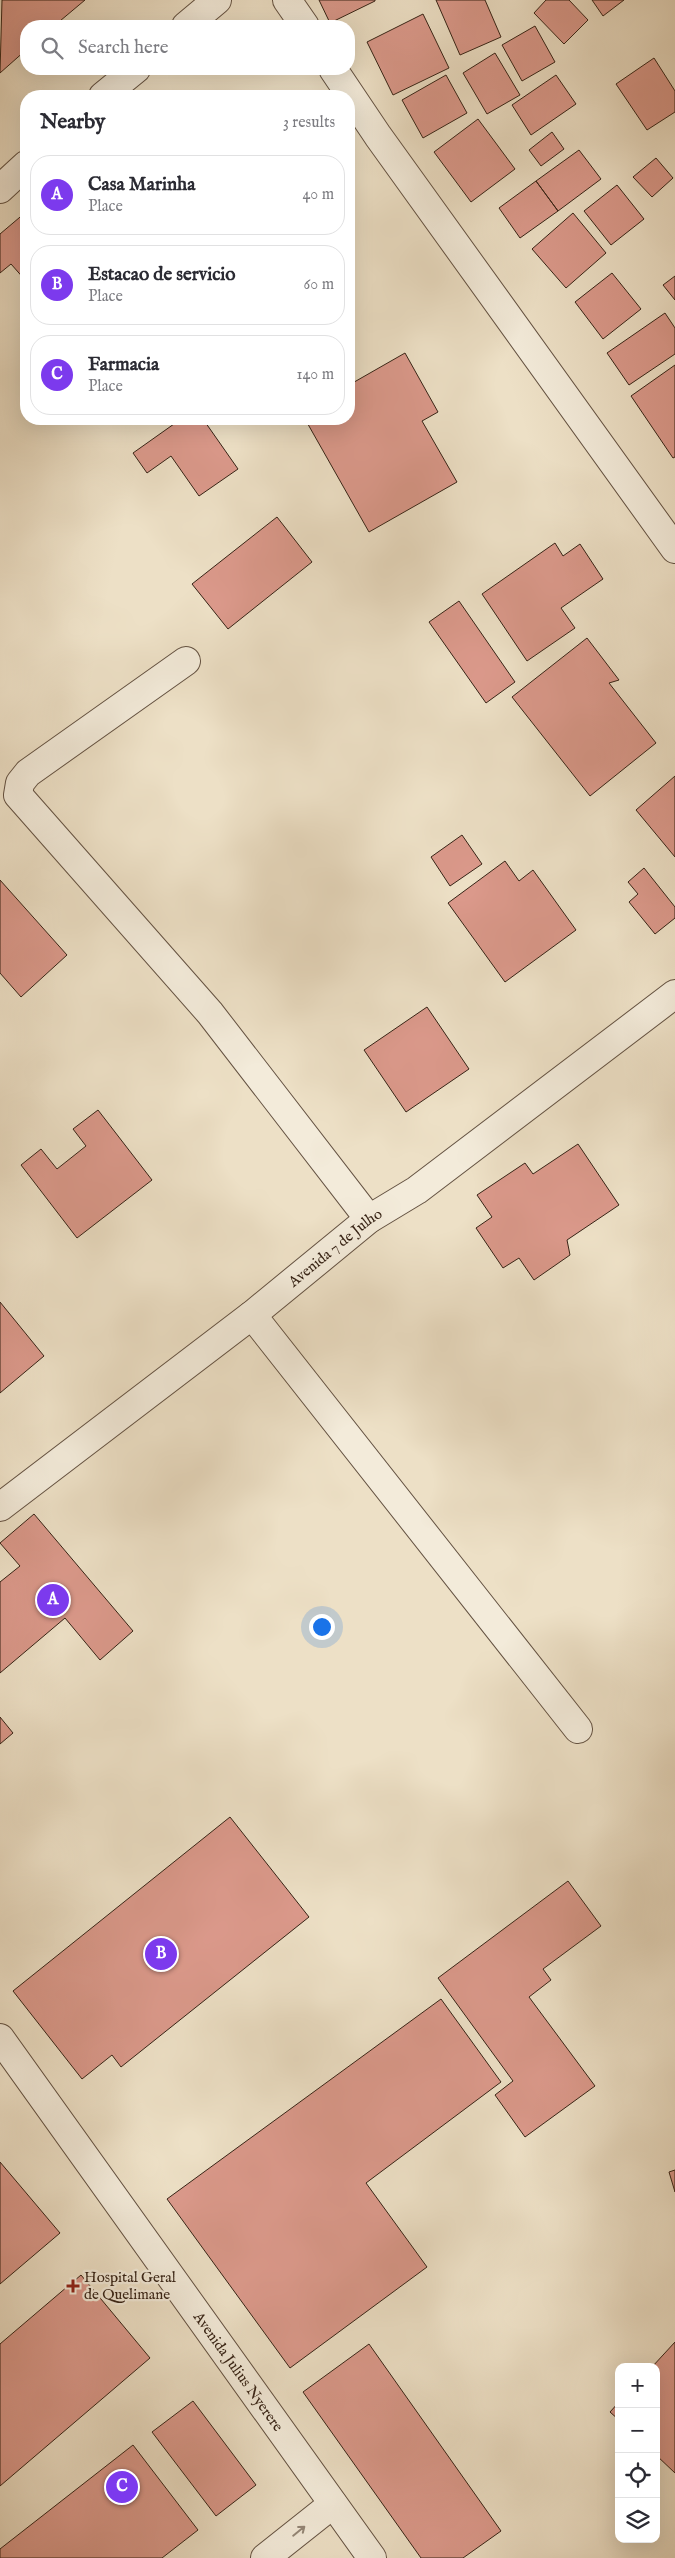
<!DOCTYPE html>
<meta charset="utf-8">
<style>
:root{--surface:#fff;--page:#f7f7f7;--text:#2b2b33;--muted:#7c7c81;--line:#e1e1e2;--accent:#7c3aed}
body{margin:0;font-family:"IM FELL English",serif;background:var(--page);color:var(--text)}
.controls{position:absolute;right:15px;bottom:15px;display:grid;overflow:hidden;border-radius:10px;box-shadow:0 5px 20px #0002}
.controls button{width:45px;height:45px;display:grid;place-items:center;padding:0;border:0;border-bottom:1px solid var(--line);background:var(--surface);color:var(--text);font:25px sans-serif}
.you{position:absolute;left:321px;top:1626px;width:18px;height:18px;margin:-12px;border:4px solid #fff;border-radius:50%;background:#1a73e8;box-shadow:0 0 0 8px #1a73e833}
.badge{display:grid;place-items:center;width:32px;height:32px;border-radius:50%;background:var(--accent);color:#fff;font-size:16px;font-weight:700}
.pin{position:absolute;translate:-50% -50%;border:2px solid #fff;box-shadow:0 1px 5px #0006}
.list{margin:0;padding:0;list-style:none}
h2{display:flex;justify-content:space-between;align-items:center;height:65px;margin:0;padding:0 20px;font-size:21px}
h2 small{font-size:16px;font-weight:400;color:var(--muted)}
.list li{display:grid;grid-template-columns:32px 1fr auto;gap:15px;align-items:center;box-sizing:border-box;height:80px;margin:0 10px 10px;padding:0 10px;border:1px solid var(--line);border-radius:20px}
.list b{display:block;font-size:19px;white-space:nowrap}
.list p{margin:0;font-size:16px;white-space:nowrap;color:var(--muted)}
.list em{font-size:16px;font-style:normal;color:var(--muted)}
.icon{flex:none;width:28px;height:28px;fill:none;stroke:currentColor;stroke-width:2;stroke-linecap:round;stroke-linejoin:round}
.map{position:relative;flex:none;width:675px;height:2558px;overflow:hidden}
.search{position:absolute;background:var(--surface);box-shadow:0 5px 20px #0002;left:20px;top:20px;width:335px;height:55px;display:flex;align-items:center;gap:12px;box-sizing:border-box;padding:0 18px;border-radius:20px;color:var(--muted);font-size:19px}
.panel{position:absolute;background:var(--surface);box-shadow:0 5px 20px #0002;left:20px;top:90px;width:335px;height:335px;border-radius:20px}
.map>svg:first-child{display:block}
.building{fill:#db998b;stroke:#362316}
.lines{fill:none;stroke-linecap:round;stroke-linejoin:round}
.minor-casing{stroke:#645242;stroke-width:30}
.tertiary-casing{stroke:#645242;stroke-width:30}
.minor{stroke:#f3ebda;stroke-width:28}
.tertiary{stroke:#f3ebda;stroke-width:28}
.oneway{stroke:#948778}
.poi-dot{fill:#8f2418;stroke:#f3ebda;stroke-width:2}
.labels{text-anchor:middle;stroke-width:4.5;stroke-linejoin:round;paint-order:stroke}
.street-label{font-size:15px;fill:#362316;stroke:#f3ebda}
.poi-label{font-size:15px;fill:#362316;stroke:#f3ebda;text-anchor:start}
</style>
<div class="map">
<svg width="675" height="2558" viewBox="0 0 675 2558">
<rect width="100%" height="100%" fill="#ede0c6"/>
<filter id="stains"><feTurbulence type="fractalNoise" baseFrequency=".004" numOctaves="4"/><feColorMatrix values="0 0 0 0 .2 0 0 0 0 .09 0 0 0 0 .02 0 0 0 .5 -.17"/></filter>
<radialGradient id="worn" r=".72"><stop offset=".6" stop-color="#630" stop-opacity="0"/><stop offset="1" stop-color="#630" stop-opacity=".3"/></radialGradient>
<path class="building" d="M2,0H85L54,26H26V50L0,73Z
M319,0H375V1L330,23Z
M436,0H485L501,37L460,55Z
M546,0H569L588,20L564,44L534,13Z
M592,0H624L603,16Z
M423,14L449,68L393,95L367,42Z
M535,26L555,62L522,81L502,45Z
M495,53L520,95L487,114L463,73Z
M654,58L675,91V112L647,130L616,84Z
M446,75L467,113L423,138L402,100Z
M556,75L576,104L531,135L512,105Z
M478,119L515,169L471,202L434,152Z
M552,132L564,149L541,166L529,150Z
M579,150L601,179L558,211L536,181Z
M656,158L673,178L652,197L633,177Z
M536,181L558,211L520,238L499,208Z
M617,185L644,219L611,245L584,211Z
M26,212V281L11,264L0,273V234Z
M573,213L606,253L566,288L532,249Z
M612,273L641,309L603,339L575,302Z
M675,276V300L663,285Z
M665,313L675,328V354L629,385L607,353Z
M405,353L438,412L422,421L457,482L369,532L305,419H349V385Z
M675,365V457L673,458L631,396Z
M181,419H203L238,469L199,496L171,456L147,473L133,453Z
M277,517L312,562L228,629L192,584Z
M555,543L563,556L580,544L603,579L561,608L575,628L527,661L482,594Z
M459,601L515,682L486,703L429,622Z
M587,638L619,680L609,683L656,743L590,796L512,697Z
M675,776V857L636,810Z
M462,835L482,864L450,886L431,857Z
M505,861L519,881L533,870L576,930L505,982L448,903Z
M644,868L675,907V918L655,934L629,902L638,894L628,882Z
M0,880L67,955L21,997L0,973Z
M427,1007L469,1069L406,1112L364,1050Z
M98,1110L152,1180L77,1238L21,1165L41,1149L57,1169L86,1146L73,1129Z
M578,1144L619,1205L567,1240L570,1255L534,1280L519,1258L503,1268L476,1228L492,1217L477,1195L525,1163L533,1174Z
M0,1302L44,1356L0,1393Z
M34,1514L133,1631L100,1660L65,1618L0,1673V1582L20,1566L0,1543Z
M0,1717L13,1733L0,1744Z
M230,1817L309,1917L121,2067L112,2055L82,2079L13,1991Z
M568,1881L601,1926L543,1969L551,1980L529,1997L595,2086L525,2137L495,2095L513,2081L438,1978Z
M441,1999L501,2082L366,2183L427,2267L290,2368L167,2199Z
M0,2162L60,2233L0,2284Z
M675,2170V2192L669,2172Z
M81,2275L150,2358L0,2486V2344Z
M675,2342V2473L656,2455V2367H652Z
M369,2344L501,2531L463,2558H421L303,2392Z
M193,2401L256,2485L216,2516L152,2432Z
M619,2402V2420L610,2412Z
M133,2445L198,2530L162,2558H0V2549Z"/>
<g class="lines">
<g class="minor-casing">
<g id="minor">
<path d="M287,0L305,26"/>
<path d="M186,26L217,0"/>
<path d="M333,69L378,136L675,549"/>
<path d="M103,96L136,69"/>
<path d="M0,189L26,165"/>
<path d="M186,661L28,773L20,783L18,795L210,1013L369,1219"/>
<path d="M252,1315L578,1729"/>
<path id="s1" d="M0,1507L252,1315L369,1219L417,1190L675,994"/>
</g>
</g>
<g class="tertiary-casing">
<g id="tertiary">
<path id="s2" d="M0,2038L372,2558"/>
<path d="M265,2558L333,2504"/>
</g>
</g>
<use href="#minor" class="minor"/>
<use href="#tertiary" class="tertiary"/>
</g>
<defs><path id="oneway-shaft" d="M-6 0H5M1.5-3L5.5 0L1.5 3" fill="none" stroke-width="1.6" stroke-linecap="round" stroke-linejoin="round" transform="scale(1.25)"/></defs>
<use class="oneway" href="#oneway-shaft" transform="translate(299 2531) rotate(-39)"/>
<path class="poi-dot" d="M70.5 2278.5h5v5h5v5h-5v5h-5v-5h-5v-5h5z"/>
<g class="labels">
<g class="street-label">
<text dy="5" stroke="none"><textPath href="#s1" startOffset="424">Avenida 7 de Julho</textPath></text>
<text dy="5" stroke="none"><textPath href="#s2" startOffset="410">Avenida Julius Nyerere</textPath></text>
</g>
<g class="poi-label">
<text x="84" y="2282">Hospital Geral<tspan x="84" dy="17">de Quelimane</tspan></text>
</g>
</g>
<rect width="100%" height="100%" filter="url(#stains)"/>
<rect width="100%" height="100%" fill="url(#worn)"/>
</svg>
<div class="controls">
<button>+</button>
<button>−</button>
<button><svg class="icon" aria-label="locate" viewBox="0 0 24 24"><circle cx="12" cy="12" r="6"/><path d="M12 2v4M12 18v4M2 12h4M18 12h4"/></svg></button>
<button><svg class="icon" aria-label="layers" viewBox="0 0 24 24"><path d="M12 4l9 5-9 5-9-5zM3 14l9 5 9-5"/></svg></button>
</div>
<div class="you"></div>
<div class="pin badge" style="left:53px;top:1600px">A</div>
<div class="pin badge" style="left:161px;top:1954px">B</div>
<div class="pin badge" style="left:122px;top:2487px">C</div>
<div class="search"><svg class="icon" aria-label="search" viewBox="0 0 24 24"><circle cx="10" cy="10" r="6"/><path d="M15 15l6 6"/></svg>Search here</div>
<section class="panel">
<h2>Nearby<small>3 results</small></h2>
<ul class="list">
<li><span class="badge">A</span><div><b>Casa Marinha</b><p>Place</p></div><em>40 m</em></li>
<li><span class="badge">B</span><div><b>Estacao de servicio</b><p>Place</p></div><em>60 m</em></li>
<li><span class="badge">C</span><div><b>Farmacia</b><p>Place</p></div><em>140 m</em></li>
</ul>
</section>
</div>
